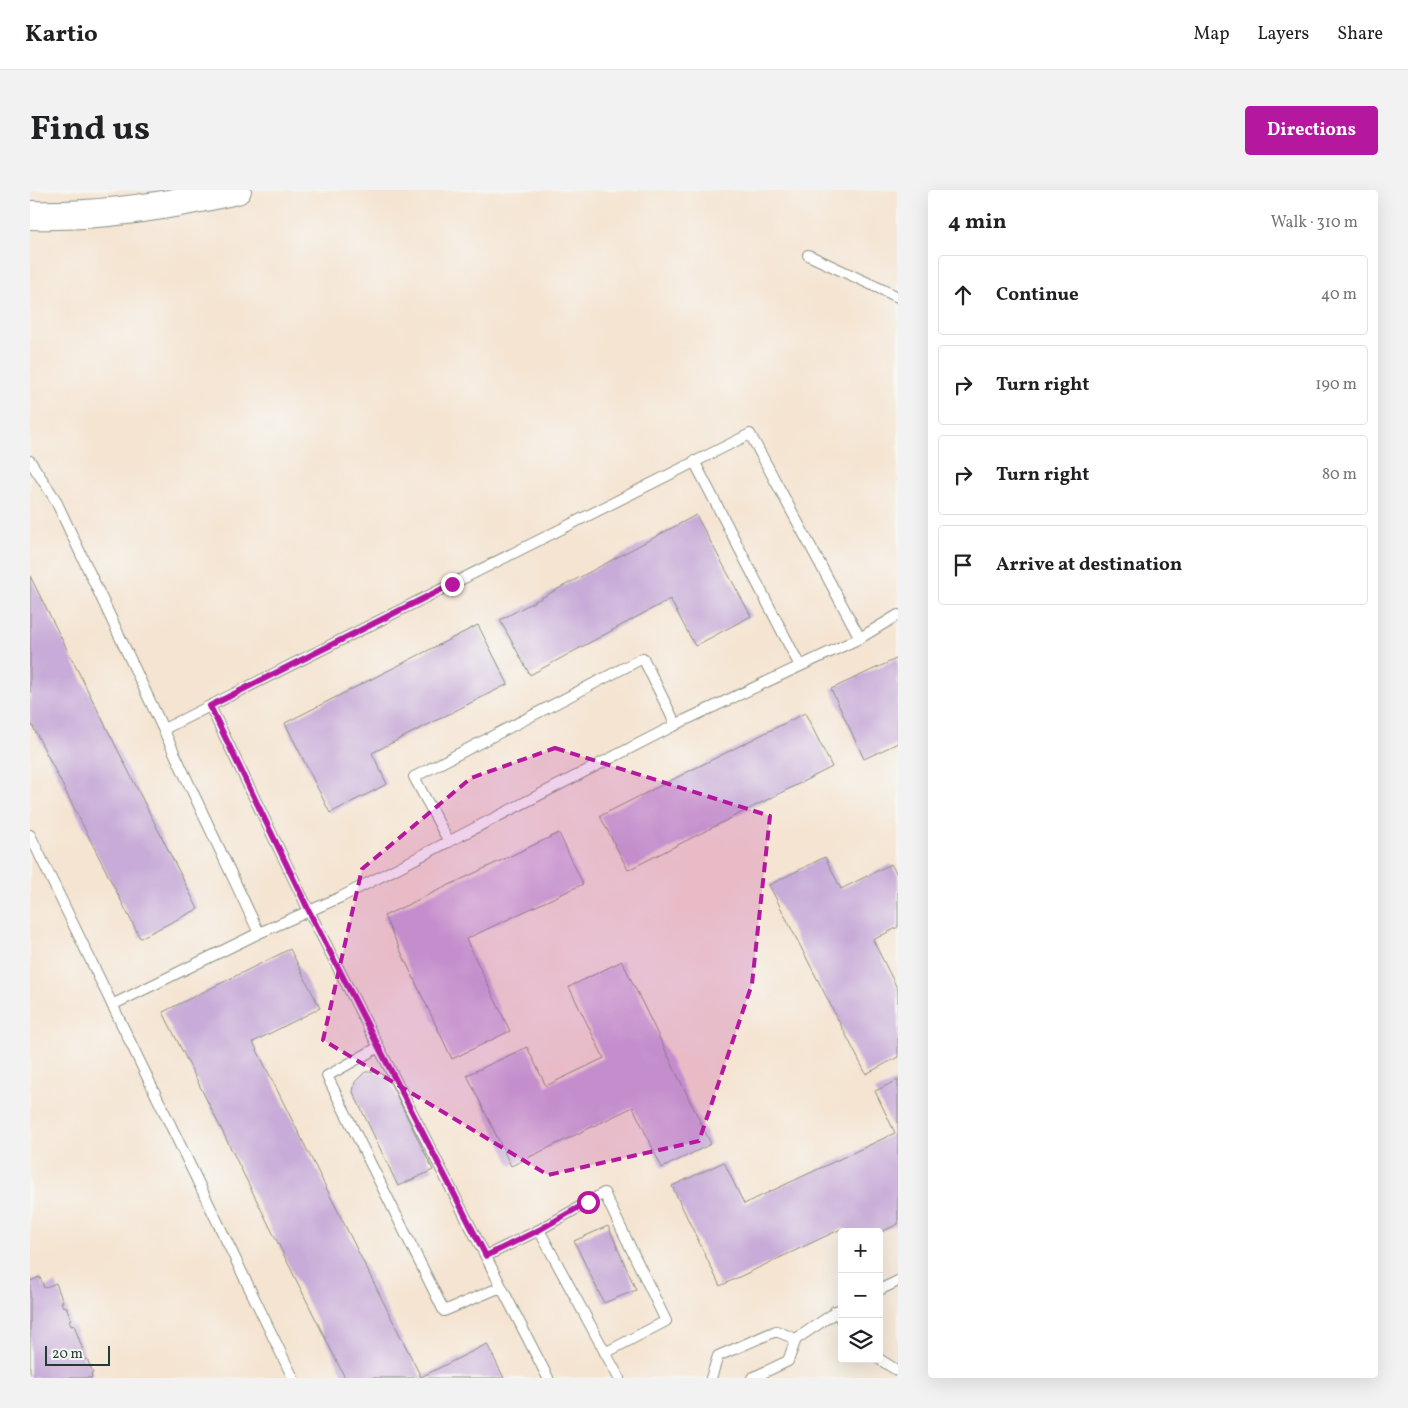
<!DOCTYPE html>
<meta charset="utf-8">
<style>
:root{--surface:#fff;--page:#f2f2f2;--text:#202124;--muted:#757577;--line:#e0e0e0;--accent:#b5179e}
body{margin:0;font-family:Vollkorn,serif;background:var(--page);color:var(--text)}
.controls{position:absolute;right:15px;bottom:15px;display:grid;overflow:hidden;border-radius:5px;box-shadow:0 5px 20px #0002}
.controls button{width:45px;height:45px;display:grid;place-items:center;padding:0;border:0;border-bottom:1px solid var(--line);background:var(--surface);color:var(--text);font:25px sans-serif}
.scale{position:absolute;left:15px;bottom:12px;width:65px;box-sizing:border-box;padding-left:5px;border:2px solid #1f3d34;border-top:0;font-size:14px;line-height:18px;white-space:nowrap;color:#1f3d34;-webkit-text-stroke:4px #f6f6f2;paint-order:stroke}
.stop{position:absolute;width:15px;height:15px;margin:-11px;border:4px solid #b5179e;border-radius:50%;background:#fff}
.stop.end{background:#b5179e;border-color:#fff;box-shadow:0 1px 5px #0008}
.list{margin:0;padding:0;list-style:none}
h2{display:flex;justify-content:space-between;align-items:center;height:65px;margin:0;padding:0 20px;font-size:21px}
h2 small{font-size:16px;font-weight:400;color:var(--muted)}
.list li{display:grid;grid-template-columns:32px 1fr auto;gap:15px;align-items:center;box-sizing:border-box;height:80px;margin:0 10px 10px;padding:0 10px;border:1px solid var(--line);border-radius:5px}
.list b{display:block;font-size:19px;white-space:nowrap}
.list em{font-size:16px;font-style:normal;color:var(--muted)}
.icon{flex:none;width:28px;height:28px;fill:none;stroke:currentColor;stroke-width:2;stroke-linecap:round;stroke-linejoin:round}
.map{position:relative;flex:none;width:868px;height:1188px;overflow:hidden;border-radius:5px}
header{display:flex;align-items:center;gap:30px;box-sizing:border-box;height:70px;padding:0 25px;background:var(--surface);border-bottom:1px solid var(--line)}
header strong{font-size:24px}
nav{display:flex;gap:28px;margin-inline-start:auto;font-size:18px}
.intro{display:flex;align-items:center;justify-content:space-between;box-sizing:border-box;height:120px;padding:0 30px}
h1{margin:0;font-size:35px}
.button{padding:12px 22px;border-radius:5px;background:var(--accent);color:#fff;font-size:18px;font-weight:700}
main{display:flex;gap:30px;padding:0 30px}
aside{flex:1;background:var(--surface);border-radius:5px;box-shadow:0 5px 20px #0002}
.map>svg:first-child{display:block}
.building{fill:#c8abd8}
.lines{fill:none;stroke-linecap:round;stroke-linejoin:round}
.service-casing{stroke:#8a9082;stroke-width:12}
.motorway-casing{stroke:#8a9082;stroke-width:30}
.service{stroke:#fff;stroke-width:10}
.motorway{stroke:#fff;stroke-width:28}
.route{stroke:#b5179e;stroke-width:6}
.marked{fill:#b5179e;fill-opacity:0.2;stroke:#b5179e;stroke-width:4;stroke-dasharray:10 6;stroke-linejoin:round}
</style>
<header>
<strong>Kartio</strong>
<nav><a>Map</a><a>Layers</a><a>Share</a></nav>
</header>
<div class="intro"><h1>Find us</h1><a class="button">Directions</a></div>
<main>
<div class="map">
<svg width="868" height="1188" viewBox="0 0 868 1188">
<rect width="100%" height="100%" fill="#f6f6f2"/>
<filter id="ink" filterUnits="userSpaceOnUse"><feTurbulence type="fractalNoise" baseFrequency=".02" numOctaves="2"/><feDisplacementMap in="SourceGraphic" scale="10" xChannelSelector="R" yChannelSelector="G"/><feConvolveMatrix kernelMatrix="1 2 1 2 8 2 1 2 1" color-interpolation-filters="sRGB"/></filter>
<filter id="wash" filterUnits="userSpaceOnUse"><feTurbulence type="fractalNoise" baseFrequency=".0096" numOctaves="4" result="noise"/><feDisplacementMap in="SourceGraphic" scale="20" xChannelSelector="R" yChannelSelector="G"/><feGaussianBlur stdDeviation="1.12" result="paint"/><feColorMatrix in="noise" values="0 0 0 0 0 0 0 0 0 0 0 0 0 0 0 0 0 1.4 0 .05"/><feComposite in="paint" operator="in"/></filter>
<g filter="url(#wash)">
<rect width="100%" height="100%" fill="#f5e4d1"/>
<g id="blocks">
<path class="building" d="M666,325L721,426L665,456L640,409L500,485L470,430Z
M0,386L168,719L110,748L0,531Z
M448,435L478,494L342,563L357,594L300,623L255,533Z
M868,468V553L834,569L801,499Z
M775,523L802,577L598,680L570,626Z
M529,643L553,694L436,749L480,841L422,869L354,726Z
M795,667L811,699L861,674L868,686V737L843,750L868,800V867L836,884L739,695Z
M260,759L290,818L223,852L391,1187L457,1154L474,1188H315L133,822Z
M592,771L681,954L632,978L603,917L481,976L437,885L497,857L516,896L574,868L539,797Z
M335,882H348L358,888L403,980L368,996L323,902L325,892Z
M868,890V1034L849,1043L815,1042L813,1038L690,1096L642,996L694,972L714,1014L865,943L845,901Z
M578,1036L606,1100L574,1113L544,1051Z
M10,1087L14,1098L26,1093L33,1112H31L33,1117L36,1116L41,1129L39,1130L41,1136L44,1135L54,1163L52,1164L54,1170L57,1169L63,1183L61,1184L62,1188H0V1091Z"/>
</g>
</g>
<g filter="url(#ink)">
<use href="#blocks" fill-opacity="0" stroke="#8a9082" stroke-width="1"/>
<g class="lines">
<g class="service-casing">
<path id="service" d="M778,65L868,107
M0,271L25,309L229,743L311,707L651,532L830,448L868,425
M664,271L770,476
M180,516L279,721L518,1188
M134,539L720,244L830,448
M0,645L263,1188
M419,652L384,587L613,468L646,535
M82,815L229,743
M349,857L297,886L414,1121L471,1097
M509,1040L574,1003L636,1131L575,1163
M456,1066L509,1040L589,1188
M849,1100L868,1091
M805,1121L812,1130
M849,1169L868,1181
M681,1188L688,1166L746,1141L766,1149
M722,1188L758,1171L766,1149L812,1118"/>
</g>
<g class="motorway-casing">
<path id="motorway" d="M0,25C69,27 140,16 207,0"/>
</g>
<use href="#service" class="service"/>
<use href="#motorway" class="motorway"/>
</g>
</g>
<g class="lines" filter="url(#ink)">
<path class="route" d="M422,394L180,516L279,721L456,1066L509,1040L558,1012"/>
</g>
<path class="marked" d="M525,558L740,626L722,794L669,951L518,985L293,850L332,679L441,588Z"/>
</svg>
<div class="controls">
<button>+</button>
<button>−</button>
<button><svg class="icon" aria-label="layers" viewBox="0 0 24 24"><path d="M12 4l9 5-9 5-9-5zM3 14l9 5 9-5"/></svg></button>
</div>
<div class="scale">20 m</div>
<div class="stop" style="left:558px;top:1012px"></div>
<div class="stop end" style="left:422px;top:394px"></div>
</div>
<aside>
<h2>4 min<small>Walk · 310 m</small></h2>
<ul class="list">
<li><svg class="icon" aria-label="ahead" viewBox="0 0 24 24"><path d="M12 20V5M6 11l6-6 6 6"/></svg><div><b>Continue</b></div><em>40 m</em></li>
<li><svg class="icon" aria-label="right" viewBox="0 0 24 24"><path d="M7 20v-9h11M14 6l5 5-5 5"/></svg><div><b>Turn right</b></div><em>190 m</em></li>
<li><svg class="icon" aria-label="right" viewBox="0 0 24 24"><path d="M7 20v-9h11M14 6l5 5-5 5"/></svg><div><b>Turn right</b></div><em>80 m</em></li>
<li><svg class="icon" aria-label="arrive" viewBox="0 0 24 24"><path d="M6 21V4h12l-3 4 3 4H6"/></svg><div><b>Arrive at destination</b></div></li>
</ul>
</aside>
</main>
